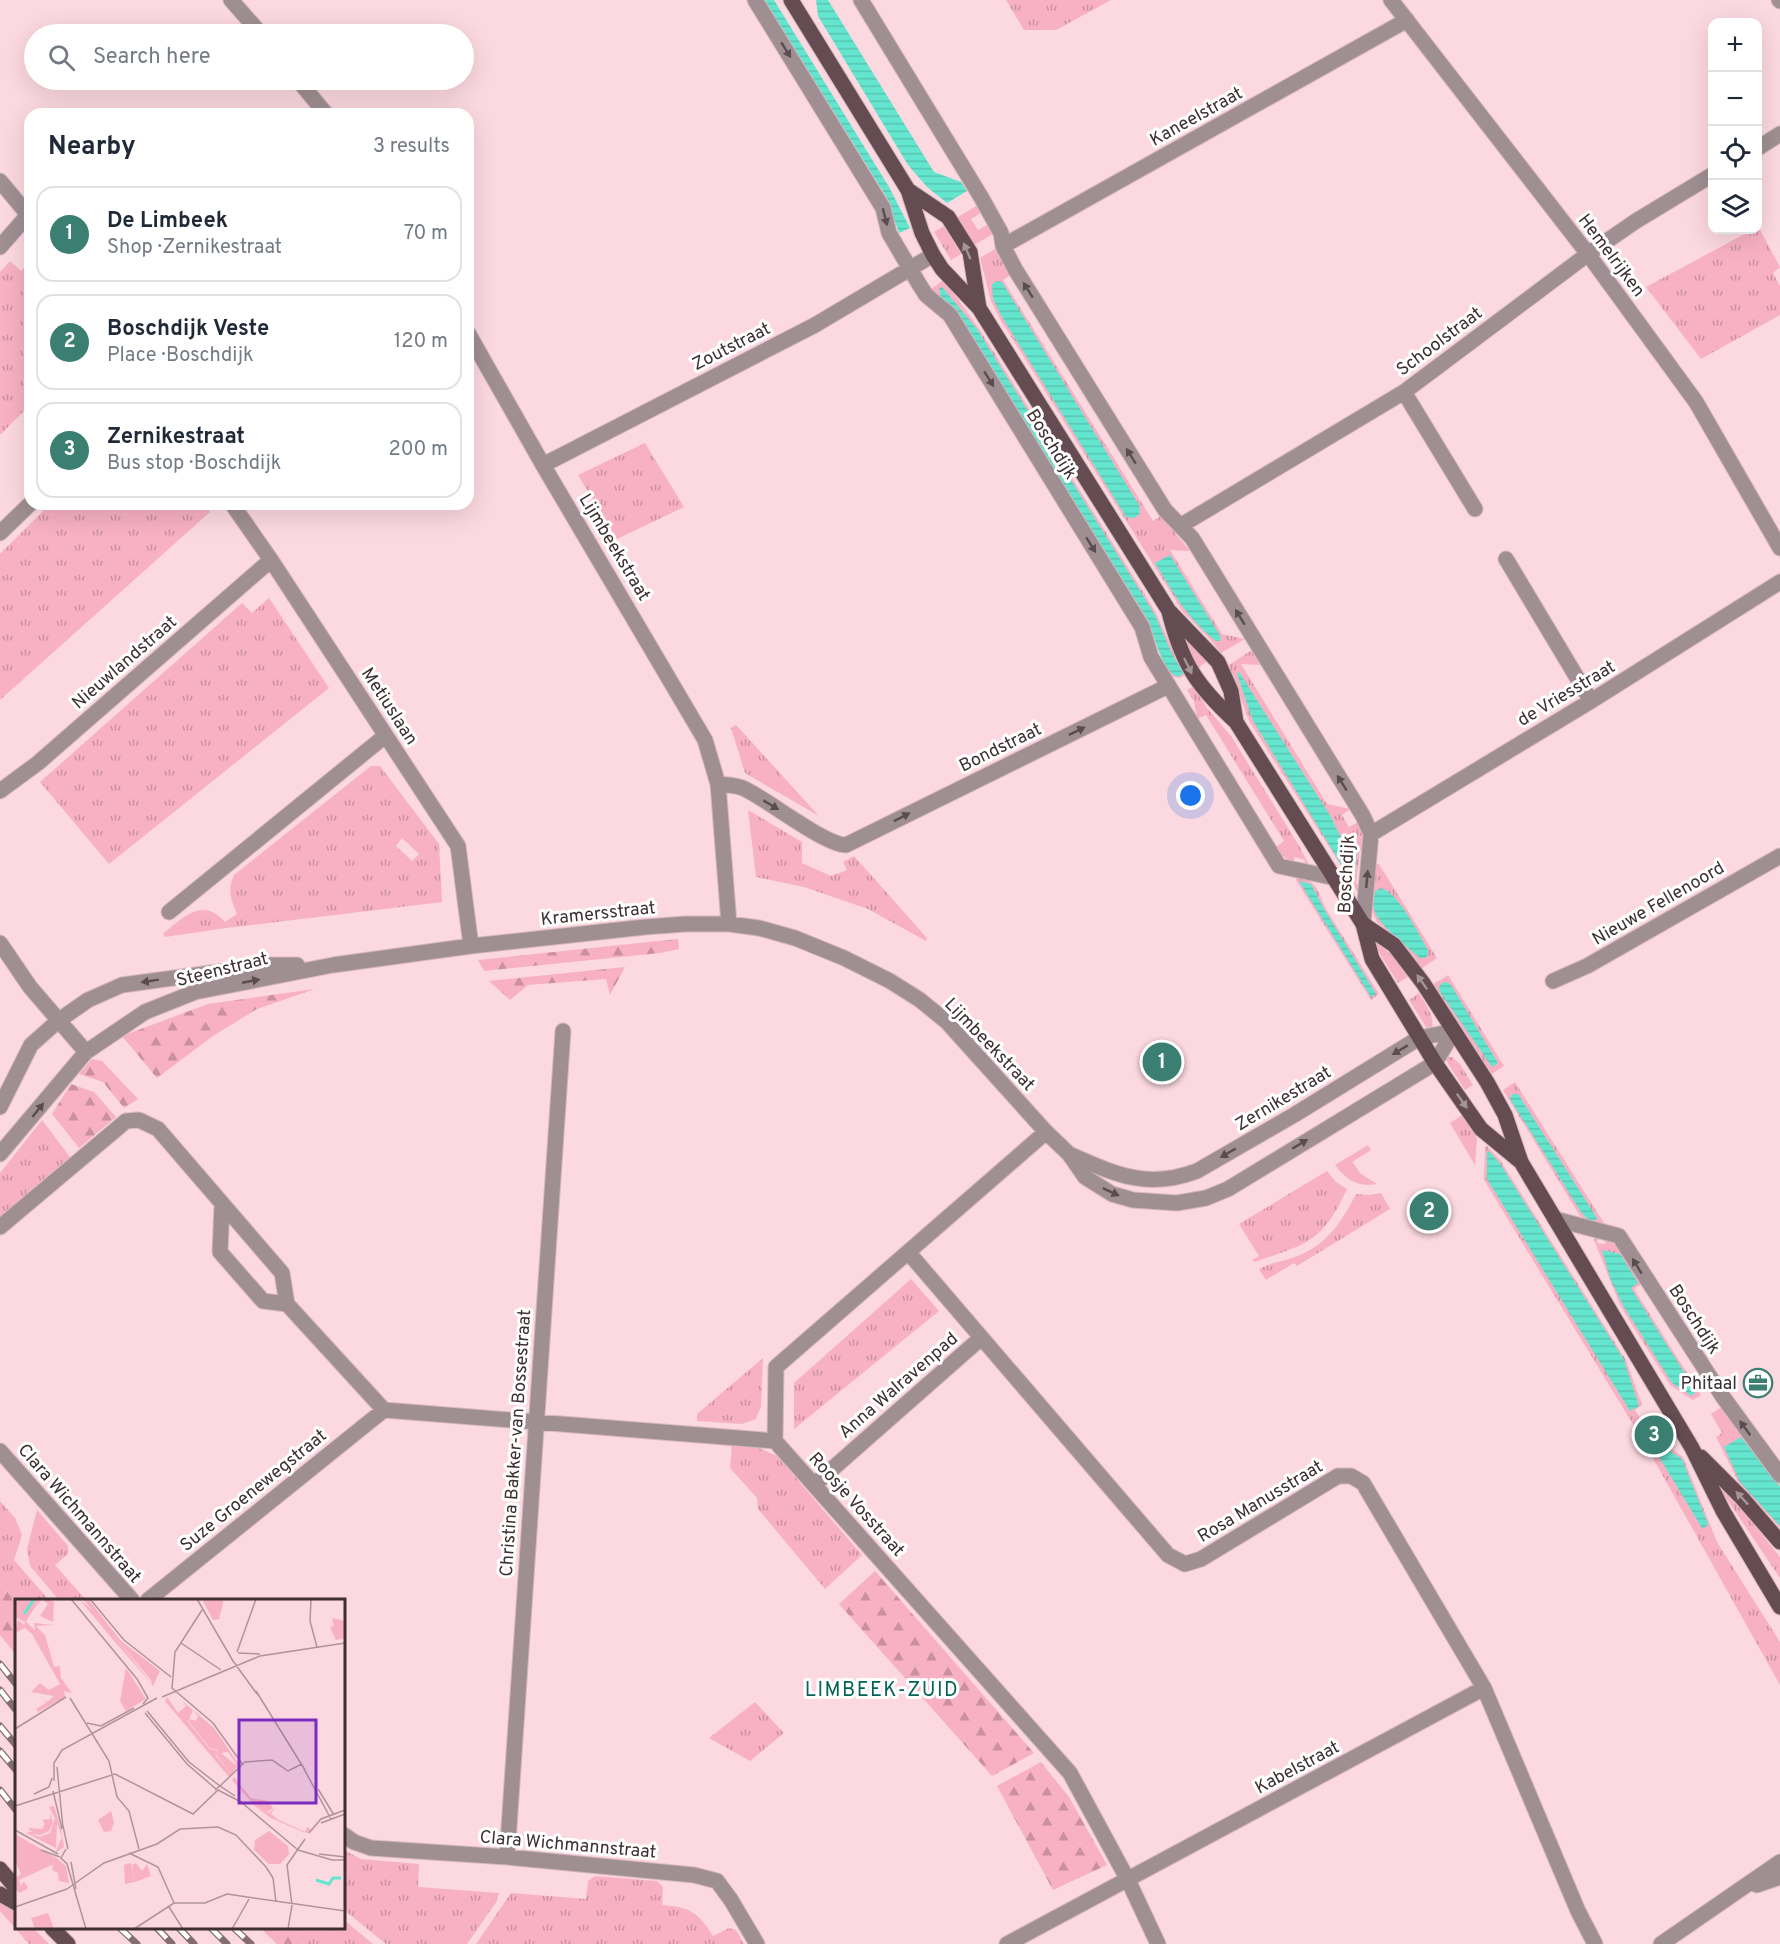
<!DOCTYPE html>
<meta charset="utf-8">
<style>
:root{--surface:#fff;--page:#f2f2f3;--text:#1f2937;--muted:#747a83;--line:#e0e1e3;--accent:#3b7e72}
body{margin:0;font-family:Overpass,sans-serif;background:var(--page);color:var(--text)}
.controls{position:absolute;right:18px;top:18px;display:grid;overflow:hidden;border-radius:12px;box-shadow:0 6px 24px #0002}
.controls button{width:54px;height:54px;display:grid;place-items:center;padding:0;border:0;border-bottom:2px solid var(--line);background:var(--surface);color:var(--text);font:30px sans-serif}
.you{position:absolute;left:1191px;top:796px;width:21px;height:21px;margin:-15px;border:4px solid #fff;border-radius:50%;background:#1a73e8;box-shadow:0 0 0 9px #1a73e833}
.badge{display:grid;place-items:center;width:39px;height:39px;border-radius:50%;background:var(--accent);color:#fff;font-size:20px;font-weight:700}
.pin{position:absolute;translate:-50% -50%;border:3px solid #fff;box-shadow:0 2px 6px #0006}
.list{margin:0;padding:0;list-style:none}
h2{display:flex;justify-content:space-between;align-items:center;height:78px;margin:0;padding:0 24px;font-size:26px}
h2 small{font-size:20px;font-weight:400;color:var(--muted)}
.list li{display:grid;grid-template-columns:39px 1fr auto;gap:18px;align-items:center;box-sizing:border-box;height:96px;margin:0 12px 12px;padding:0 12px;border:2px solid var(--line);border-radius:18px}
.list b{display:block;font-size:22px;white-space:nowrap}
.list p{margin:0;font-size:20px;white-space:nowrap;color:var(--muted)}
.list em{font-size:20px;font-style:normal;color:var(--muted)}
.icon{flex:none;width:33px;height:33px;fill:none;stroke:currentColor;stroke-width:2;stroke-linecap:round;stroke-linejoin:round}
.map{position:relative;flex:none;width:1780px;height:1944px;overflow:hidden}
.search{position:absolute;background:var(--surface);box-shadow:0 6px 24px #0002;left:24px;top:24px;width:450px;height:66px;display:flex;align-items:center;gap:15px;box-sizing:border-box;padding:0 21px;border-radius:33px;color:var(--muted);font-size:22px}
.panel{position:absolute;background:var(--surface);box-shadow:0 6px 24px #0002;left:24px;top:108px;width:450px;height:402px;border-radius:18px}
.map>svg:first-child{display:block}
.grass{fill:url(#grass-tufts);fill-rule:evenodd}
.forest{fill:url(#forest-firs)}
.garden{fill:#f8b1c2}
.water{fill:url(#water-rules)}
.lines{fill:none;stroke-linecap:round;stroke-linejoin:round}
.minor-casing{stroke:#d6b6bd;stroke-width:17}
.major-casing{stroke:#d6b6bd;stroke-width:17}
.minor{stroke:#9f8f93;stroke-width:15}
.major{stroke:#654c52;stroke-width:15}
.rail-casing{stroke:#836d72;stroke-width:7}
.rail{stroke:#fff;stroke-width:4.5;stroke-dasharray:14;stroke-linecap:butt}
.oneway{fill:#5a4c4f}
.oneway2{fill:#a39497}
.labels{text-anchor:middle;stroke-width:6;stroke-linejoin:round;paint-order:stroke}
.street-label{font-size:18px;fill:#3d2f32;stroke:#fff}
.poi-label{font-size:18px;fill:#3d2f32;stroke:#fff;text-anchor:end}
.neighbourhood-label{font-size:20px;letter-spacing:1.5px;fill:#046356;stroke:#fff}
.inset-river{fill:none;stroke:#64e5ce;stroke-width:3}
.inset-road{fill:none;stroke:#b0949a;stroke-width:1.5}
.view{fill:#7b2cbf;fill-opacity:0.15;stroke:#7b2cbf;stroke-width:3}
.inset-edge{fill:none;stroke:#3d2f32;stroke-width:3}
</style>
<div class="map">
<svg width="1780" height="1944" viewBox="0 0 1780 1944">
<defs>
<pattern id="grass-tufts" width="24" height="20" patternUnits="userSpaceOnUse" patternTransform="scale(1.5)"><rect width="24" height="20" fill="#f8b1c2"/><path d="M3 7l-1-3M5 7V3M7 7l1-3M15 17l-1-3M17 17v-4M19 17l1-3" fill="none" stroke="#ca909e"/></pattern>
<pattern id="forest-firs" width="22" height="20" patternUnits="userSpaceOnUse" patternTransform="scale(1.5)"><rect width="22" height="20" fill="#f8b1c2"/><path d="M5 1l3.5 6h-7zM16 11l3.5 6h-7z" fill="#ca909e"/></pattern>
<pattern id="water-rules" width="6" height="5" patternUnits="userSpaceOnUse" patternTransform="scale(1.5)"><rect width="6" height="5" fill="#64e5ce"/><path d="M0 2.5h6" fill="none" stroke="#58c5b1"/></pattern>
</defs>
<rect width="100%" height="100%" fill="#fcd8e0"/>
<path class="grass" d="M1006,0H1111L1056,30H1024Z
M978,205L982,212L971,219L978,230L989,224L993,234L974,245L956,218Z
M944,226L961,254L951,260L934,232Z
M1758,226L1780,267L1773,273L1780,286V315L1701,359L1646,287L1752,230H1758Z
M998,247L1012,274L1003,280L1153,521L1161,516L1190,551L1170,550L1222,634L1245,639L1221,653L1210,639L1183,612L1000,319L991,301L980,258Z
M10,261L21,271L30,261V405L0,435V272Z
M942,281L949,287L980,330L1155,611L1175,655L1186,674L1180,678L1170,676L1145,617L931,289Z
M645,443L684,507L617,539L578,475Z
M50,504H205L210,512L0,700V554Z
M269,598L329,688L109,864L40,782L242,603L252,613Z
M1183,636L1208,661L1199,667L1186,647Z
M1252,650L1262,665L1241,664L1327,804L1350,809L1342,815L1349,827L1358,822L1363,832L1365,851H1360L1356,884H1361L1359,894L1249,721L1229,665Z
M1194,686L1207,708L1231,736L1298,844L1309,865H1304L1305,860L1295,857L1293,863L1281,855L1276,847L1284,841L1206,715L1197,719L1194,701L1187,690Z
M736,725L819,816L745,773L731,728Z
M371,766H380L439,844L442,902L226,928L165,937L163,934C182,918 203,896 225,922L237,914C231,899 227,891 234,875ZM402,838L419,854L412,861L396,846Z
M748,810L802,842V863L831,876L847,870L843,862L854,856L927,938L926,941L868,909L804,887L756,877Z
M1376,864H1379L1437,958L1421,969L1410,953L1377,922C1367,905 1374,883 1376,864Z
M1298,877L1310,881L1316,887L1326,909L1379,994L1371,1000L1296,880V878Z
M1375,939L1398,962L1409,976L1398,983L1372,941Z
M1448,975L1504,1066L1492,1074L1432,985Z
M1419,993C1425,1004 1435,1016 1432,1029L1428,1030L1409,1000Z
M1448,1057H1452L1460,1064L1473,1085L1465,1090L1447,1062Z
M1515,1082L1604,1223L1602,1225L1584,1219L1580,1216L1503,1090Z
M1462,1115L1477,1138L1475,1165L1450,1123Z
M42,1120L70,1157L0,1217V1173Z
M1368,1145L1371,1150L1352,1162L1361,1174L1377,1184C1358,1187 1347,1181 1335,1165Z
M1485,1146H1487L1500,1160L1626,1360L1642,1405L1635,1410L1644,1425L1636,1429L1484,1180Z
M1327,1171L1336,1182L1347,1189C1322,1243 1307,1244 1254,1262L1252,1260L1259,1256L1239,1224Z
M1381,1193L1390,1209L1297,1266L1294,1263L1266,1280L1259,1269C1270,1263 1283,1261 1295,1257C1326,1246 1342,1222 1356,1194L1369,1195Z
M1595,1238H1598L1597,1243L1605,1244L1606,1240C1624,1246 1633,1269 1642,1284L1634,1289L1701,1395L1693,1400L1670,1385L1634,1328L1620,1305L1594,1240Z
M911,1279L939,1311L794,1429V1383Z
M763,1358L761,1406L756,1419L742,1424L697,1421V1414Z
M1722,1407L1780,1485V1528L1739,1483L1716,1437L1722,1433L1711,1414Z
M1648,1431L1659,1447L1665,1444L1683,1457L1717,1542L1780,1642V1685L1640,1435Z
M732,1445L754,1446L777,1456L862,1555L825,1589L758,1509L757,1498L730,1468Z
M1718,1484L1722,1485L1780,1557V1578L1718,1486Z
M0,1501L15,1518L22,1535L14,1560L49,1600H16V1602L0,1583Z
M37,1510L68,1546V1554L55,1565L86,1600H59L30,1566L27,1549Z
M755,1702L784,1733L750,1761L709,1738Z
M344,1850L361,1859L419,1864L418,1887L499,1893L497,1901L467,1944H386L344,1910Z
M595,1876L657,1881L663,1887L662,1905C690,1907 698,1912 713,1936L729,1928L736,1930L744,1944H476L511,1893L586,1899L588,1881Z
M0,1899L16,1910V1928H33L49,1944H29L0,1911Z
M344,1920L373,1944H304L290,1928H344Z"/>
<path class="forest" d="M678,939L679,949L660,953L484,971L478,960Z
M625,967L610,995L606,979L528,985L510,1000L489,981Z
M315,989L257,1009L213,1036L157,1078L122,1036L208,1004Z
M92,1059L102,1061L138,1099L124,1108L103,1082L79,1074Z
M71,1084L94,1092L116,1117L79,1148L52,1114Z
M875,1571L1034,1753L992,1776L839,1604Z
M0,1583L16,1602V1655L0,1635Z
M1041,1762L1069,1797L1107,1865L1053,1890L997,1786Z
M260,1928H290L304,1944H277Z"/>
<path class="garden" d="M450,1920L470,1933L463,1944H434Z"/>
<path class="water" d="M764,0H774L889,187L910,228L899,233L887,198Z
M816,0H828L934,172L961,182L967,191L947,203L927,187L908,165L818,16Z
M997,281L1002,282L1139,505L1140,513L1135,518L1126,517L1002,317L993,299L992,284Z
M942,287L977,329L1155,615L1173,656L1184,673L1178,677C1161,670 1155,636 1148,620L955,312L941,299L939,288Z
M1170,555L1221,637L1220,641H1216C1187,618 1174,594 1155,563Z
M1239,672L1331,817C1338,830 1339,840 1354,847L1357,853L1354,876L1349,877L1253,721L1237,674Z
M1299,881L1311,884L1324,909L1376,994L1371,997Z
M1380,888C1398,891 1419,935 1428,950V955L1425,958H1420C1409,948 1379,925 1375,912C1372,905 1374,899 1375,892Z
M1446,982L1451,985L1498,1063L1492,1067L1440,992L1439,987L1442,983Z
M1512,1094H1518L1597,1218L1594,1222L1588,1220L1581,1212L1510,1099Z
M1489,1151L1501,1165L1624,1360L1639,1406L1630,1411L1487,1179V1152Z
M1602,1250L1620,1254L1638,1283L1631,1288L1696,1391L1692,1396L1672,1383L1624,1307L1610,1278Z
M1741,1437L1780,1487V1526L1740,1482L1724,1447Z
M1664,1447L1682,1459L1708,1524L1706,1527L1702,1528L1656,1452Z"/>
<g class="lines">
<g class="minor-casing">
<path id="minor" d="M231,0L261,34
M755,0L883,208L889,233L919,284L926,295L950,315L1142,627L1151,657L1279,866L1335,878
M861,0L981,197L1001,233L1003,246L1015,269L1165,510L1192,538L1363,816L1371,834L1363,924
M1391,0L1588,254L1696,402L1780,548
M1779,0L1780,1
M298,80L326,114
M1758,148L1780,134
M0,181L30,217
M1003,246L1407,20
M0,247L28,215
M468,333L543,465L705,740L718,784L729,924
M1404,392L1475,509
M543,465L815,325L933,255
M232,504L271,560L458,846L471,946
M1180,526L1404,392L1588,254L1636,221L1712,175
M0,533L30,504
M1506,559L1591,701
M718,784C727,785 737,785 745,789C768,800 825,845 846,845L1168,686
M0,791L38,763L271,560
M1371,834L1591,701L1780,582
M169,912L385,736
M0,943L30,987L86,1052
M1553,981L1587,966L1780,856
M0,1107L31,1045L58,1021L88,1000L122,985L269,965H297
M1046,1132L776,1367L775,1441L1070,1773L1128,1880L1158,1944
M0,1154L86,1052L145,1012L195,992L333,965L471,946L645,927L685,924H729L759,928L795,938L844,958L890,981L920,1000L947,1022L1046,1132L1069,1154L1085,1177L1112,1194L1133,1200L1177,1203L1206,1198L1228,1189L1435,1063L1454,1031
M1069,1154C1115,1174 1147,1190 1197,1171L1294,1115L1419,1038L1454,1031
M222,1204L220,1252L263,1301L287,1304
M1555,1219L1619,1236L1723,1397L1780,1475
M0,1227L126,1121L139,1120L158,1129L282,1273L287,1304L384,1410L775,1441
M908,1252L1168,1555L1185,1564L1201,1559L1338,1476H1351L1363,1483L1484,1688L1578,1911L1595,1944
M0,1451L132,1600
M814,1485L981,1338
M148,1600L384,1410
M344,1835L354,1842L371,1848L507,1857L694,1875L717,1881L731,1900L757,1944
M507,1857L563,1031
M1757,1885L1780,1877
M1007,1944L1484,1688
M1661,1944L1780,1862"/>
</g>
<g class="major-casing">
<path id="major" d="M791,0L908,190L922,233L933,255L942,269L979,308L1169,611L1218,662L1231,691L1236,722
M908,190L948,217L970,252L979,308
M1169,612C1182,664 1197,686 1236,722L1363,924L1372,959L1435,1063L1481,1129L1521,1162
M1363,924L1394,945L1423,983L1487,1082L1505,1115L1521,1162L1692,1448L1723,1511L1780,1607
M1701,1457L1742,1498L1780,1542
M0,1869L16,1888
M0,1894L16,1903
M52,1928L68,1944"/>
</g>
<use href="#minor" class="minor"/>
<use href="#major" class="major"/>
<g class="rail-casing">
<path id="rail" d="M0,1664L16,1684
M0,1690L16,1710
M0,1726L16,1745
M0,1751L16,1770
M0,1790L16,1810
M120,1928L137,1944
M157,1928L172,1944
M179,1928L194,1944
M211,1928L227,1944
M234,1928L251,1944"/>
</g>
<use href="#rail" class="rail"/>
</g>
<defs><path id="oneway-solid" d="M-6-.8H1V-3.2L6.5 0L1 3.2V.8H-6Z" transform="scale(1.5)"/></defs>
<g class="oneway">
<use href="#oneway-solid" transform="translate(786 50) rotate(58)"/>
<use href="#oneway-solid" transform="translate(885 217) rotate(76)"/>
<use href="#oneway-solid" transform="translate(1028 290) rotate(-122)"/>
<use href="#oneway-solid" transform="translate(989 379) rotate(58)"/>
<use href="#oneway-solid" transform="translate(1131 456) rotate(-122)"/>
<use href="#oneway-solid" transform="translate(1091 545) rotate(58)"/>
<use href="#oneway-solid" transform="translate(1240 617) rotate(-121)"/>
<use href="#oneway-solid" transform="translate(1077 731) rotate(-26)"/>
<use href="#oneway-solid" transform="translate(1342 783) rotate(-122)"/>
<use href="#oneway-solid" transform="translate(771 805) rotate(31)"/>
<use href="#oneway-solid" transform="translate(902 817) rotate(-27)"/>
<use href="#oneway-solid" transform="translate(1367 879) rotate(-85)"/>
<use href="#oneway-solid" transform="translate(150 981) rotate(171)"/>
<use href="#oneway-solid" transform="translate(251 981) rotate(-11)"/>
<use href="#oneway-solid" transform="translate(1400 1050) rotate(149)"/>
<use href="#oneway-solid" transform="translate(38 1110) rotate(-51)"/>
<use href="#oneway-solid" transform="translate(1300 1144) rotate(-31)"/>
<use href="#oneway-solid" transform="translate(1228 1153) rotate(150)"/>
<use href="#oneway-solid" transform="translate(1111 1192) rotate(25)"/>
<use href="#oneway-solid" transform="translate(1637 1266) rotate(-121)"/>
<use href="#oneway-solid" transform="translate(1745 1428) rotate(-126)"/>
</g>
<g class="oneway2">
<use href="#oneway-solid" transform="translate(967 251) rotate(-113)"/>
<use href="#oneway-solid" transform="translate(1188 666) rotate(64)"/>
<use href="#oneway-solid" transform="translate(1422 982) rotate(-125)"/>
<use href="#oneway-solid" transform="translate(1462 1101) rotate(55)"/>
<use href="#oneway-solid" transform="translate(1742 1498) rotate(-133)"/>
</g>
<defs>
<g id="office-ring" transform="scale(1.5)"><circle r="9.5" fill="#fff" stroke="#3b7e72" stroke-width="1.5"/><path d="M-6-3h4V-5.5h4V-3h4V5H-6ZM-1-4.5V-3h2v-1.5ZM-6 0V1H6V0Z" fill="#3b7e72"/></g>
</defs>
<g fill-rule="evenodd">
<use href="#office-ring" x="1758" y="1383"/>
</g>
<g class="labels">
<g class="street-label">
<text transform="translate(1196 116) rotate(-29)" y="6">Kaneelstraat</text>
<text transform="translate(1612 255) rotate(53)" y="6">Hemelrijken</text>
<text transform="translate(1439 341) rotate(-37)" y="6">Schoolstraat</text>
<text transform="translate(731 346) rotate(-27)" y="6">Zoutstraat</text>
<text transform="translate(1052 444) rotate(58)" y="6">Boschdijk</text>
<text transform="translate(615 547) rotate(59)" y="6">Lijmbeekstraat</text>
<text transform="translate(124 662) rotate(-41)" y="6">Nieuwlandstraat</text>
<text transform="translate(1566 693) rotate(-31)" y="6">de Vriesstraat</text>
<text transform="translate(390 706) rotate(57)" y="6">Metiuslaan</text>
<text transform="translate(1000 747) rotate(-26)" y="6">Bondstraat</text>
<text transform="translate(1346 874) rotate(-87)" y="6">Boschdijk</text>
<text transform="translate(1658 903) rotate(-30)" y="6">Nieuwe Fellenoord</text>
<text transform="translate(598 913) rotate(-6)" y="6">Kramersstraat</text>
<text transform="translate(222 969) rotate(-14)" y="6">Steenstraat</text>
<text transform="translate(990 1044) rotate(46)" y="6">Lijmbeekstraat</text>
<text transform="translate(1283 1098) rotate(-31)" y="6">Zernikestraat</text>
<text transform="translate(1695 1319) rotate(57)" y="6">Boschdijk</text>
<text transform="translate(898 1385) rotate(-41)" y="6">Anna Walravenpad</text>
<text transform="translate(515 1443) rotate(-86)" y="6">Christina Bakker-van Bossestraat</text>
<text transform="translate(253 1490) rotate(-39)" y="6">Suze Groenewegstraat</text>
<text transform="translate(1260 1501) rotate(-31)" y="6">Rosa Manusstraat</text>
<text transform="translate(857 1504) rotate(48)" y="6">Roosje Vosstraat</text>
<text transform="translate(80 1513) rotate(49)" y="6">Clara Wichmannstraat</text>
<text transform="translate(1297 1767) rotate(-28)" y="6">Kabelstraat</text>
<text transform="translate(568 1844) rotate(5)" y="6">Clara Wichmannstraat</text>
</g>
<g class="poi-label">
<text x="1737" y="1389">Phitaal</text>
</g>
<g class="neighbourhood-label">
<text x="882" y="1696">LIMBEEK-ZUID</text>
</g>
</g>
<g transform="translate(15 1599)">
<rect width="330" height="330" fill="#fcd8e0"/>
<path d="M0,0H24L11,23L20,31L19,24L39,26L21,27L30,36L39,68L45,67L46,79L57,94L49,92L50,98L23,113L21,110L31,104L29,100L32,103L39,97L16,93L25,84L34,91L45,85L17,35L10,29L0,34L3,21L9,26L10,23L0,18ZM68,0H73L106,42L145,72L138,87L143,93L137,86L136,81ZM111,69L131,100L111,112L105,102ZM178,111L199,129L212,148L210,153L206,152L207,146L206,154L222,167L215,173L202,157L203,151L195,149L174,123L175,120L181,122L183,117ZM219,178L236,199L253,202L258,209L252,213L239,206L217,181ZM39,207L46,229L49,248L40,254L47,238L42,224L41,249L11,234L19,232H15L14,229L27,230L30,225L27,221L35,220V214L38,224L34,232L25,236L15,235L25,238L35,234L40,219L34,208ZM0,235L38,257L39,265L4,281L6,287L9,282L13,289L5,294L0,290V279L6,275L0,262ZM39,257L51,267L54,284L44,282L43,274L37,271Z" fill="#f8b1c2"/>
<path d="M25,0H36L39,3L38,23L25,17L33,5L27,0L11,20ZM64,0L81,14L137,85L100,43ZM152,98L163,114L171,107L167,102L178,111L173,123L195,150L203,152L201,157L215,173L222,166L213,153L205,154L207,146V153L212,148L224,166L214,178L150,102ZM216,181L238,206L254,214L260,208L256,215L262,220L290,233L292,228L296,230L293,234L288,233L256,219L238,206ZM121,264L127,272L132,265L136,277L120,283L117,266Z" fill="#f8b1c2"/>
<path d="M187,0H209L204,20L198,21ZM317,19L330,22V39L321,41L315,28L319,27ZM96,212L99,224L96,232L89,233L83,221ZM116,264L120,283L110,285L109,266Z" fill="#f8b1c2"/>
<path d="M254,232L273,247L274,255L265,265H254L239,251L240,241ZM33,314L39,330H20L16,319Z" fill="#f8b1c2"/>
<path class="inset-river" d="M9,15L19,0M301,281L314,285L318,279H326"/>
<path class="inset-road" d="M56,0L122,80L133,99L128,105M75,0L109,41L156,78M182,0L218,62L242,95M296,0L295,22L302,48M187,11L160,53L157,89L198,124L228,166M166,44L206,71M222,53L241,0M223,54L245,55M241,92L290,171M147,98L245,57L330,44M55,99L94,162L102,198L114,212L124,250M132,112L174,163L205,187M130,114L172,165L201,190M72,124L86,127L119,109M0,130L51,98M42,168L48,229M289,170L316,220M39,182V164L47,151L142,99M205,187L230,163L257,161L273,172L287,165M303,190L319,216M200,191L205,187L220,197M38,192L47,230M19,195L34,188L37,179M226,203L283,251M0,207L100,175L178,215L203,191L226,203M306,224L330,215M48,227L53,250M0,231L43,255M294,234L306,220L330,211M51,250L46,259L52,265L71,330M26,251L45,258M283,251L317,261H330M114,254L143,268L159,304M304,255L330,258M56,263L61,290M52,290L89,264L142,245L165,230L203,228L221,236L251,268L258,279L261,303M159,304H190L212,295L330,312M0,308L52,290M154,308L168,330M119,330L159,304M217,330L234,300M273,330L277,306L272,266L290,240"/>
<path class="view" d="M224,121H301V204H224Z"/>
<rect width="330" height="330" class="inset-edge"/>
</g>
</svg>
<div class="controls">
<button>+</button>
<button>−</button>
<button><svg class="icon" aria-label="locate" viewBox="0 0 24 24"><circle cx="12" cy="12" r="6"/><path d="M12 2v4M12 18v4M2 12h4M18 12h4"/></svg></button>
<button><svg class="icon" aria-label="layers" viewBox="0 0 24 24"><path d="M12 4l9 5-9 5-9-5zM3 14l9 5 9-5"/></svg></button>
</div>
<div class="you"></div>
<div class="pin badge" style="left:1162px;top:1062px">1</div>
<div class="pin badge" style="left:1429px;top:1211px">2</div>
<div class="pin badge" style="left:1654px;top:1435px">3</div>
<div class="search"><svg class="icon" aria-label="search" viewBox="0 0 24 24"><circle cx="10" cy="10" r="6"/><path d="M15 15l6 6"/></svg>Search here</div>
<section class="panel">
<h2>Nearby<small>3 results</small></h2>
<ul class="list">
<li><span class="badge">1</span><div><b>De Limbeek</b><p>Shop · Zernikestraat</p></div><em>70 m</em></li>
<li><span class="badge">2</span><div><b>Boschdijk Veste</b><p>Place · Boschdijk</p></div><em>120 m</em></li>
<li><span class="badge">3</span><div><b>Zernikestraat</b><p>Bus stop · Boschdijk</p></div><em>200 m</em></li>
</ul>
</section>
</div>
